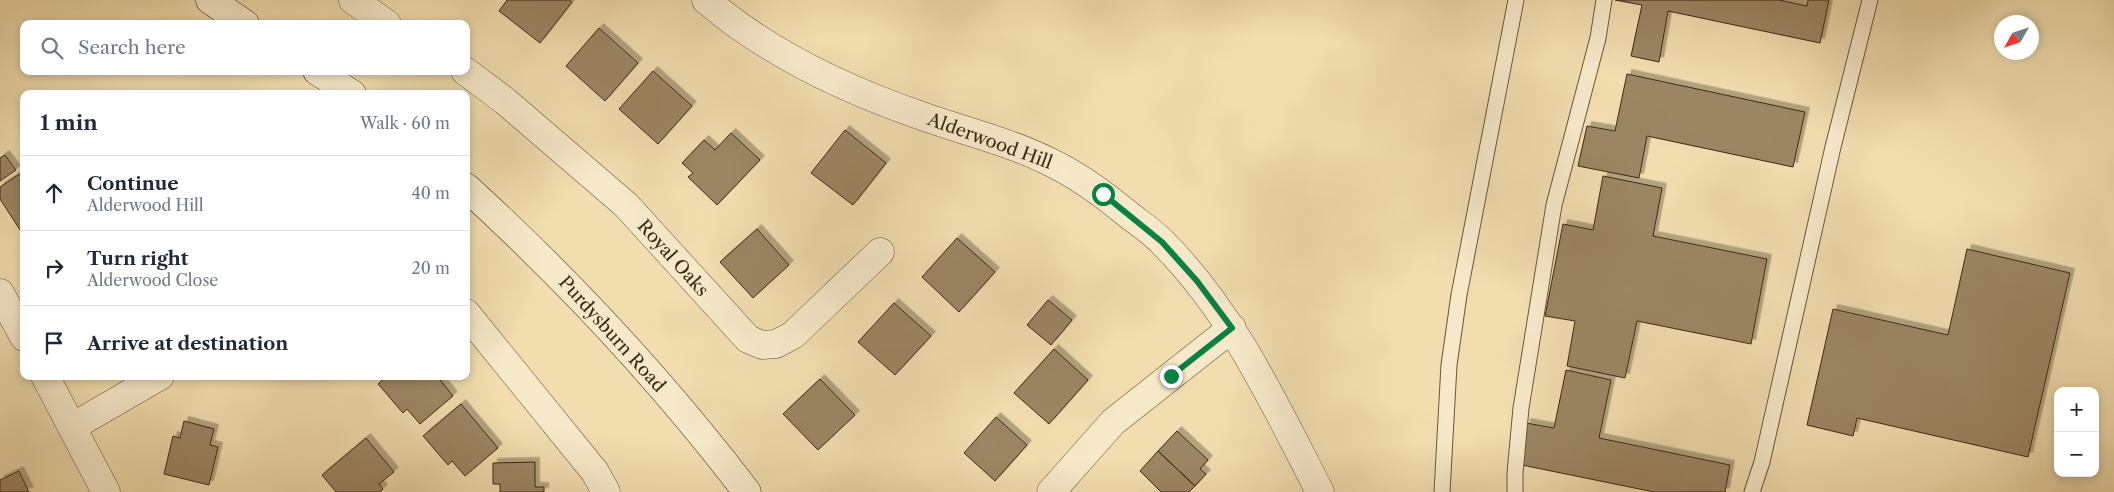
<!DOCTYPE html>
<meta charset="utf-8">
<style>
:root{--surface:#fff;--page:#f6f6f7;--text:#1f2937;--muted:#747a83;--line:#e0e1e3}
body{margin:0;font-family:"Libre Caslon Text",serif;background:var(--page);color:var(--text)}
.controls{position:absolute;right:15px;bottom:15px;display:grid;overflow:hidden;border-radius:10px;box-shadow:0 2px 8px #0003}
.controls button{width:45px;height:45px;display:grid;place-items:center;padding:0;border:0;border-bottom:1px solid var(--line);background:var(--surface);color:var(--text);font:25px sans-serif}
.compass{position:absolute;left:1994px;top:15px;width:45px;height:45px;border-radius:50%;background:var(--surface);box-shadow:0 2px 8px #0003;rotate:231deg}
.stop{position:absolute;width:15px;height:15px;margin:-11px;border:4px solid #0b8043;border-radius:50%;background:#fff}
.stop.end{background:#0b8043;border-color:#fff;box-shadow:0 1px 5px #0008}
.list{margin:0;padding:0;list-style:none}
h2{display:flex;justify-content:space-between;align-items:center;height:65px;margin:0;padding:0 20px;font-size:21px}
h2 small{font-size:16px;font-weight:400;color:var(--muted)}
.list li{display:grid;grid-template-columns:32px 1fr auto;gap:15px;align-items:center;box-sizing:border-box;height:75px;padding:0 20px;border-top:1px solid var(--line)}
.list b{display:block;font-size:19px;white-space:nowrap}
.list p{margin:0;font-size:16px;white-space:nowrap;color:var(--muted)}
.list em{font-size:16px;font-style:normal;color:var(--muted)}
.icon{flex:none;width:28px;height:28px;fill:none;stroke:currentColor;stroke-width:2;stroke-linecap:round;stroke-linejoin:round}
.map{position:relative;flex:none;width:2114px;height:492px;overflow:hidden}
.search{position:absolute;background:var(--surface);box-shadow:0 2px 8px #0003;left:20px;top:20px;width:450px;height:55px;display:flex;align-items:center;gap:12px;box-sizing:border-box;padding:0 18px;border-radius:10px;color:var(--muted);font-size:19px}
.panel{position:absolute;background:var(--surface);box-shadow:0 2px 8px #0003;left:20px;top:90px;width:450px;height:290px;border-radius:10px}
.map>svg:first-child{display:block}
.building{fill:#9b8664;stroke:#3e2813;filter:url(#shadow)}
.lines{fill:none;stroke-linecap:round;stroke-linejoin:round}
.lane-casing{stroke:#6b553a;stroke-width:17}
.street-casing{stroke:#6b553a;stroke-width:29}
.secondary-casing{stroke:#3e2813;stroke-width:29}
.lane{stroke:#f6e9ca;stroke-width:15}
.street{stroke:#f6e9ca;stroke-width:28}
.secondary{stroke:#f6e9ca;stroke-width:28}
.route{stroke:#0b8043;stroke-width:6}
.labels{text-anchor:middle;stroke-width:4;stroke-linejoin:round;paint-order:stroke}
.street-label{font-size:18px;fill:#3e2813;stroke:#f6e9ca}
</style>
<div class="map">
<svg width="2114" height="492" viewBox="0 0 2114 492">
<defs>
<filter id="shadow"><feDropShadow dx="4.5" dy="-4.5" stdDeviation="0" flood-color="#0004"/></filter>
</defs>
<rect width="100%" height="100%" fill="#f1ddae"/>
<filter id="stains"><feTurbulence type="fractalNoise" baseFrequency=".004" numOctaves="4"/><feColorMatrix values="0 0 0 0 .2 0 0 0 0 .09 0 0 0 0 .02 0 0 0 .5 -.17"/></filter>
<radialGradient id="worn" r=".72"><stop offset=".6" stop-color="#630" stop-opacity="0"/><stop offset="1" stop-color="#630" stop-opacity=".3"/></radialGradient>
<path class="building" d="M507,0H569L572,2L540,43L499,11Z
M1615,0H1779L1807,6L1808,0H1829L1820,43L1668,11L1659,62L1631,56L1642,5Z
M599,28L638,63L605,101L566,66Z
M653,71L692,106L658,144L619,109Z
M1627,74L1805,112L1793,167L1647,136L1639,178L1578,166L1587,126L1615,131Z
M845,130L886,163L853,205L811,173Z
M731,133L760,160L717,205L688,177L693,173L682,163L704,140L715,150Z
M5,155L16,170L0,181V158Z
M24,171V236L0,199V187Z
M1603,176L1662,188L1653,236L1767,259L1751,344L1637,321L1625,378L1567,366L1575,321L1545,316L1563,224L1593,230Z
M757,229L789,265L753,298L720,262Z
M957,238L995,272L959,312L922,277Z
M1967,249L2070,273L2028,457L1857,418L1853,436L1807,425L1833,309L1948,335Z
M1048,300L1072,320L1051,345L1027,325Z
M894,303L931,336L895,375L858,342Z
M1054,349L1088,380L1049,424L1014,393Z
M1566,370L1611,380L1599,438L1730,465L1725,492H1654L1517,464L1526,423L1554,428Z
M387,376H437L453,396L420,424L407,409L403,413L378,384Z
M820,379L855,415L818,450L783,414Z
M461,404L498,448L465,476L452,461L448,465L423,436Z
M996,417L1027,445L995,481L964,453Z
M184,421L214,429L210,445L218,447L209,485L164,474L173,436L180,438Z
M1177,431L1208,460L1200,469L1206,474L1195,486L1158,451Z
M366,438L394,472L379,484L383,489L380,492H336L322,475Z
M1158,451L1195,486L1189,492H1161L1140,471Z
M535,462V487H544V492H500V484H493V463Z
M19,471L29,492H0V480Z"/>
<g class="lines">
<g class="lane-casing">
<path id="lane" d="M1442,492L1449,365L1459,295L1516,0
M1515,492V473L1521,408L1554,205L1598,38L1604,0
M1752,492L1762,462L1833,147L1870,0"/>
</g>
<g class="street-casing">
<path id="street" d="M353,0L387,24
M706,0C768,53 846,90 922,116C964,131 1010,142 1050,162C1077,175 1102,193 1125,212C1137,222 1152,231 1163,243C1233,313 1275,405 1320,492
M465,71L505,101L626,205L748,339L762,345L776,344L793,335L880,252
M0,293L24,337
M466,313L595,472L606,492
M45,376L106,492
M72,427L160,376
M1051,492L1113,422L1232,328"/>
</g>
<g class="secondary-casing">
<path id="secondary" d="M210,0L245,24
M317,71L352,94
M466,187C568,280 663,382 747,492"/>
</g>
<use href="#lane" class="lane"/>
<use href="#street" class="street"/>
<use href="#secondary" class="secondary"/>
</g>
<g class="lines">
<path class="route" d="M1103,194L1162,242L1197,281L1232,328L1171,376"/>
</g>
<g class="labels">
<g class="street-label">
<text transform="translate(990 141) rotate(20)" y="6">Alderwood Hill</text>
<text transform="translate(673 258) rotate(48)" y="6">Royal Oaks</text>
<text transform="translate(612 334) rotate(48)" y="6">Purdysburn Road</text>
</g>
</g>
<rect width="100%" height="100%" filter="url(#stains)"/>
<rect width="100%" height="100%" fill="url(#worn)"/>
</svg>
<div class="controls">
<button>+</button>
<button>−</button>
</div>
<svg class="compass" viewBox="-18 -18 36 36"><path d="M0-13l5 13h-10z" fill="#e53935"/><path d="M0 13l5-13h-10z" fill="#747a83"/></svg>
<div class="stop" style="left:1103px;top:194px"></div>
<div class="stop end" style="left:1171px;top:376px"></div>
<div class="search"><svg class="icon" aria-label="search" viewBox="0 0 24 24"><circle cx="10" cy="10" r="6"/><path d="M15 15l6 6"/></svg>Search here</div>
<section class="panel">
<h2>1 min<small>Walk · 60 m</small></h2>
<ul class="list">
<li><svg class="icon" aria-label="ahead" viewBox="0 0 24 24"><path d="M12 20V5M6 11l6-6 6 6"/></svg><div><b>Continue</b><p>Alderwood Hill</p></div><em>40 m</em></li>
<li><svg class="icon" aria-label="right" viewBox="0 0 24 24"><path d="M7 20v-9h11M14 6l5 5-5 5"/></svg><div><b>Turn right</b><p>Alderwood Close</p></div><em>20 m</em></li>
<li><svg class="icon" aria-label="arrive" viewBox="0 0 24 24"><path d="M6 21V4h12l-3 4 3 4H6"/></svg><div><b>Arrive at destination</b></div></li>
</ul>
</section>
</div>
